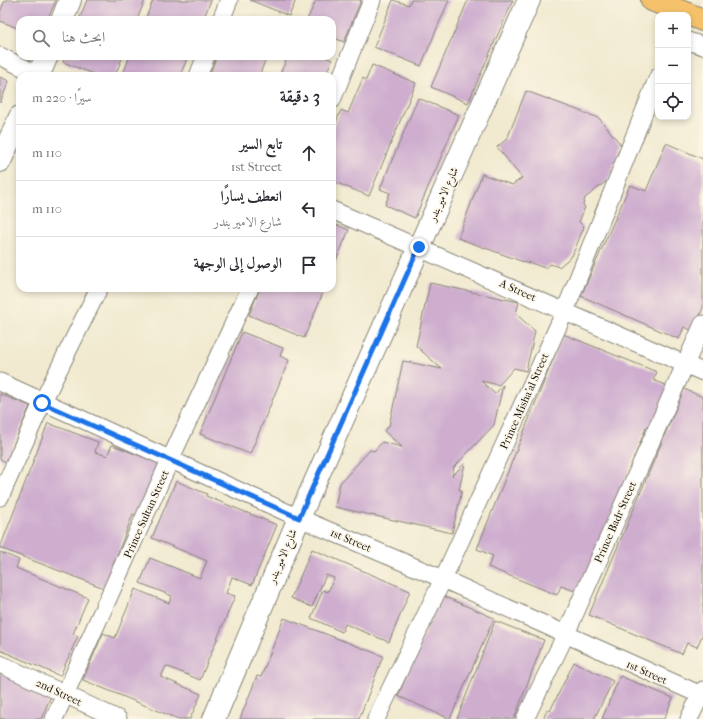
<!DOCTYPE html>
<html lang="ar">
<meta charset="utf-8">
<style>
:root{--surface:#fff;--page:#f2f2f3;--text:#2b2b33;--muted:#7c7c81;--line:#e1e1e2}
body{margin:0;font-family:"IM FELL French Canon",Amiri,serif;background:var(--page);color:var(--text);direction:rtl}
.controls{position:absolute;right:12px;top:12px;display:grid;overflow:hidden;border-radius:8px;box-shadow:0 2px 6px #0003}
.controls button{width:36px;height:36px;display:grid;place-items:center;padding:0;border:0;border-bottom:1px solid var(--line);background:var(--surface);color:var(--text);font:20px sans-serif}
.stop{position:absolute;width:12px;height:12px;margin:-9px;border:3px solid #1a73e8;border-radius:50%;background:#fff}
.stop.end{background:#1a73e8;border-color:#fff;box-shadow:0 1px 4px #0008}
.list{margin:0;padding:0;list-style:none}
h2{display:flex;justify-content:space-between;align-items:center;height:52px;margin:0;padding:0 16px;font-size:17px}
h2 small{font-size:13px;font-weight:400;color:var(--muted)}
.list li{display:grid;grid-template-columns:26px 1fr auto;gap:12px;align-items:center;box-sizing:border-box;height:56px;padding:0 16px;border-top:1px solid var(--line)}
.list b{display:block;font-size:15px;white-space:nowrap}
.list p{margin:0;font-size:13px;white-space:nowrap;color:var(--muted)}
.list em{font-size:13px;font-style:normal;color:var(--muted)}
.icon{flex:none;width:22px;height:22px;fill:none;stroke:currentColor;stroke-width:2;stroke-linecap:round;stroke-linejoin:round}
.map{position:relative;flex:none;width:703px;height:719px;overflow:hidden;direction:ltr}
.search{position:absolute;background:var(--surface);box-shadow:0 2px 6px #0003;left:16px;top:16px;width:320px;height:44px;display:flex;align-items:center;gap:10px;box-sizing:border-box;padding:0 14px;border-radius:12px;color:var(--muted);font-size:15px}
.panel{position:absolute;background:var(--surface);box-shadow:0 2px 6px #0003;left:16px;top:72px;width:320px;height:220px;border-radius:12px;direction:rtl}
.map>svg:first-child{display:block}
.building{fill:#ceadcf}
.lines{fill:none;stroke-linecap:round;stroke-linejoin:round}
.minor-casing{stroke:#868376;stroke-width:19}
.tertiary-casing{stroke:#868376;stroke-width:24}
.primary-casing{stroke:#868376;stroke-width:24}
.minor{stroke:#fff;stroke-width:17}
.tertiary{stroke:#fff;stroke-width:22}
.primary{stroke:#f5c16b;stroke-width:22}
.route{stroke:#1a73e8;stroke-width:5}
.labels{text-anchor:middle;stroke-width:3;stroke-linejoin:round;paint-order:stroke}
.street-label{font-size:11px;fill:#1c1c1c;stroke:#fcf5e5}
</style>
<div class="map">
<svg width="703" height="719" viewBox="0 0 703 719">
<rect width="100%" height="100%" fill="#fcf5e5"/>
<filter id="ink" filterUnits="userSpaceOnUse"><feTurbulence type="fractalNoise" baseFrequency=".025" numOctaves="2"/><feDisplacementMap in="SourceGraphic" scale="8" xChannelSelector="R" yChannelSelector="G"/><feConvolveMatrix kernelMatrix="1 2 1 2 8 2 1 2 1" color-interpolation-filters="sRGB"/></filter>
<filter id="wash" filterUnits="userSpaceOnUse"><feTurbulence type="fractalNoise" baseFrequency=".012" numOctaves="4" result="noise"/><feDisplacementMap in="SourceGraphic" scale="16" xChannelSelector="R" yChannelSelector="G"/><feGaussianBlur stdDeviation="0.9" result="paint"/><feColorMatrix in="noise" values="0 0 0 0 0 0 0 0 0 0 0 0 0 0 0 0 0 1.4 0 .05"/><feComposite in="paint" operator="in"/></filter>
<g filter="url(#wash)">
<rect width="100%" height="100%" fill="#f1ead0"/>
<g id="blocks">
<path class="building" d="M5,0H56L47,20H20V29L0,21V12Z
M87,0H145L137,20H79Z
M153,0H211L203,20H145Z
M250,0H296L289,16Z
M316,0H361L344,42L332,37V20H307Z
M393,0L409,5L411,0H449L421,66L374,47Z
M468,0H513L468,103L431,87Z
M65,56H123L115,76H99L63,62Z
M130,56H188L180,76H122Z
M217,56H267L259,76H209Z
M288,56H323L332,60L325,76H279Z
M372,65L416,83L369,196L332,181V132L341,110L348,113L363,78L366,80Z
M0,77L9,81L0,103Z
M526,91L599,118L621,145L608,180L585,198L583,205L585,207L579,222L584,227L572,256L559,267L550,264L545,268L528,262L529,264L458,238L482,174L512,185L522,178L497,147L507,139Z
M418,98L459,115L415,218L385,205L390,193L380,189Z
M666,143L703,159V308L693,331L684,327L679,339L581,296L630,185L646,191Z
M332,223L349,230L332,270Z
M430,283L519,302L516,314L535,331L526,371L514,368L499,385L481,381L495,394L503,385L494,425L454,467L452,476L465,463L459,490H462L452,533L335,507L340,483L370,450L374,451L382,442L402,447L384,431L389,426L403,361L442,369L416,346Z
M260,288H325L304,338L249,315Z
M242,332L283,348L280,356L289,360L250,454L200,434Z
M563,334L657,372L653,380L671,387L653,431L646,428L580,593L561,586L557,595L488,567L493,556L477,549Z
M684,389L703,397V633L697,647L687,643L682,654L589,615Z
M0,394L30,406L6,462L0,459Z
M48,423L98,442L95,452L107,456L112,445L159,463L138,516L133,514L104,588L0,548Z
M176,481L207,494L206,496L277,525L252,585L232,577L226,593L235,596L200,680L166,666L161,677L201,694L190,719H178L83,680L103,633L115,638L135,589L169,603L172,596L140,583L150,558L200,578L207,561L152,538Z
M312,549L410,591L389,642L345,624L342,632L311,618L323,590L328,592L334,578L326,575L312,607L291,598Z
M0,552L19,560L16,568L88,598L73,634L78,636L60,676L0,650Z
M441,595L494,618L450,719L398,696Z
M284,618L383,656L359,719H240L257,676L261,677Z
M495,621L544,640L514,719H457Z
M574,662L613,681L594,719H543L547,710L550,711Z
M0,673L51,696L41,719H0Z
M620,676L673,698L664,719H602Z"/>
</g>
</g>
<g filter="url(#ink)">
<use href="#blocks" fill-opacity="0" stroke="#868376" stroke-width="1"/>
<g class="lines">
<g class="minor-casing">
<path id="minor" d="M221,20L229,0
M688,41L703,46
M0,56L40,76
M198,76L206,56
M332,100L372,0
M332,210L703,372
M0,382L299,518L443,579L703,696
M0,497L42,403L99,288
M0,664L118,719
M54,719L170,460L250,288
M376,719L443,579L565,311L658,77
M525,719L565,636L703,324
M689,719L703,690"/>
</g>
<g class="tertiary-casing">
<path id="tertiary" d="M62,20L70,0
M38,76L47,56
M0,161L20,117
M214,719L299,518L529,0"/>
</g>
<g class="primary-casing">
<path id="primary" d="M652,0L703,20"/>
</g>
<use href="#minor" class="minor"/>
<use href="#tertiary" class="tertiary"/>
<use href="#primary" class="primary"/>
</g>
</g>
<g class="lines" filter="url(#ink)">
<path class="route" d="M42,403L299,518L419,247"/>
</g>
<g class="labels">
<g class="street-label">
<text transform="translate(443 194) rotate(-66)" y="4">شارع الامير بندر</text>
<text transform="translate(518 290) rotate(24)" y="4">A Street</text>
<text transform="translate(524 401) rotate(-66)" y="4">Prince Misha'al Street</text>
<text transform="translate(146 514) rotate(-66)" y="4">Prince Sultan Street</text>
<text transform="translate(615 522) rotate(-66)" y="4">Prince Badr Street</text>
<text transform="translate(351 540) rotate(23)" y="4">1st Street</text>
<text transform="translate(282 556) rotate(-67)" y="4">شارع الامير بندر</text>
<text transform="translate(647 672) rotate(24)" y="4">1st Street</text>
<text transform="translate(59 692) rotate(25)" y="4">2nd Street</text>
</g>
</g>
</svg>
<div class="controls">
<button>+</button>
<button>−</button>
<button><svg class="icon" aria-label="locate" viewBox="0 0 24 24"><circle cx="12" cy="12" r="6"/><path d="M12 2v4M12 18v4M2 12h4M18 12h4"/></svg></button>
</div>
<div class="stop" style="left:42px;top:403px"></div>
<div class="stop end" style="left:419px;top:247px"></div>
<div class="search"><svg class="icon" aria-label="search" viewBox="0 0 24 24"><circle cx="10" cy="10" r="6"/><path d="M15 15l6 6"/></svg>ابحث هنا</div>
<section class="panel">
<h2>3 دقيقة<small>سيرًا · 220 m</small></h2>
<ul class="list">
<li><svg class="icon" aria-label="ahead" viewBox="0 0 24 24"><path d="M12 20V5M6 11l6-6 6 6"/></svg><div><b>تابع السير</b><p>1st Street</p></div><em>110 m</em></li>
<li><svg class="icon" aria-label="left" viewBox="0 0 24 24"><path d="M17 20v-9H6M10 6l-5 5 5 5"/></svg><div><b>انعطف يسارًا</b><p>شارع الامير بندر</p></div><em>110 m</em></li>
<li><svg class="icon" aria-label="arrive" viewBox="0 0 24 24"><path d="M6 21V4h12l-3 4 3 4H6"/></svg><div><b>الوصول إلى الوجهة</b></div></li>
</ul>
</section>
</div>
